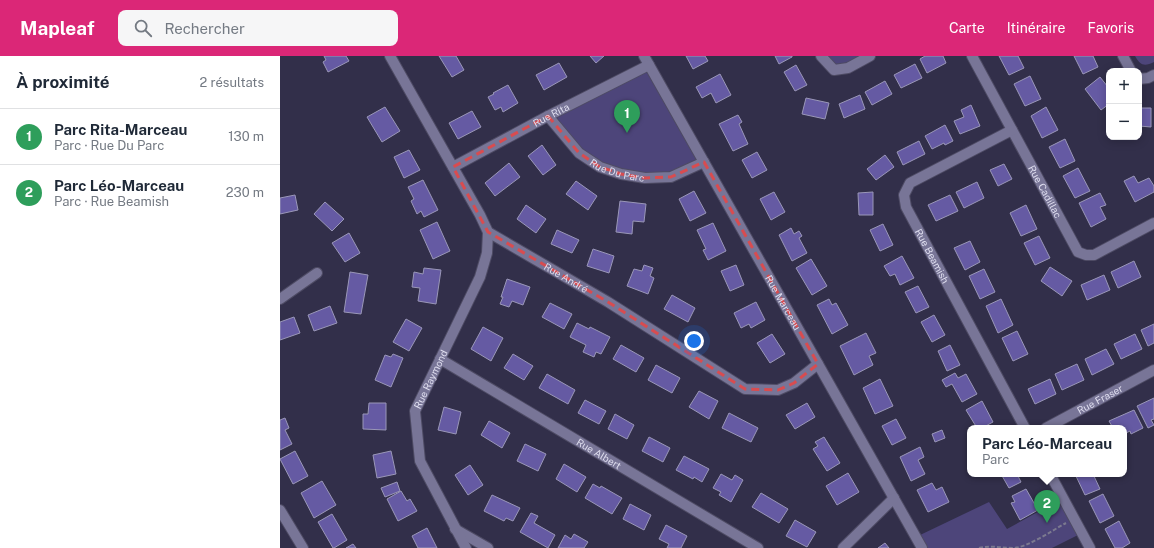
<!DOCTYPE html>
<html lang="fr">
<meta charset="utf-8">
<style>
:root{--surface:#fff;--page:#f6f6f7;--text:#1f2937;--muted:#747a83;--line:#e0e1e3;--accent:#db2777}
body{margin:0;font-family:"Public Sans",sans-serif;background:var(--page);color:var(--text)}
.controls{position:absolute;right:12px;top:12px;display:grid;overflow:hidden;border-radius:8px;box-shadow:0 2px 10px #0003}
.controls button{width:36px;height:36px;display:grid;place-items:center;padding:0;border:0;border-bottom:1px solid var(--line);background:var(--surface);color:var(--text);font:20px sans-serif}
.you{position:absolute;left:414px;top:285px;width:14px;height:14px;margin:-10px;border:3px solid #fff;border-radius:50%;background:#1a73e8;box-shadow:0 0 0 6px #1a73e833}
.badge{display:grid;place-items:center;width:26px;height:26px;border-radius:50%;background:var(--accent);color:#fff;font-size:13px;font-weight:700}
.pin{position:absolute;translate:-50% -33px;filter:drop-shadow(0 1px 2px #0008)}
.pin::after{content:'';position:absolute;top:21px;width:14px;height:12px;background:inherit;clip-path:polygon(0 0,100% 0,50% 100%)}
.popup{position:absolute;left:687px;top:369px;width:160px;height:52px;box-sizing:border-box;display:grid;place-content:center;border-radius:8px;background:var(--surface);filter:drop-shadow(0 1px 3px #0005);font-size:13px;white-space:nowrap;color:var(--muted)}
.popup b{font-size:15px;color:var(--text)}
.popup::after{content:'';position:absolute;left:50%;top:100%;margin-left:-8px;border:8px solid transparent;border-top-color:var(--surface)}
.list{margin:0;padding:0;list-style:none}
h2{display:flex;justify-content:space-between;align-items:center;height:52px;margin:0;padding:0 16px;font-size:17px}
h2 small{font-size:13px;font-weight:400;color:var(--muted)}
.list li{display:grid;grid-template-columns:26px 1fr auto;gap:12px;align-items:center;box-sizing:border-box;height:56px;padding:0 16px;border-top:1px solid var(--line)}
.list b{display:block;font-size:15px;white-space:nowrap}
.list p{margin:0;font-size:13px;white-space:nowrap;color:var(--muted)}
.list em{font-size:13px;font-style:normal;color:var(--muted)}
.icon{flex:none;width:22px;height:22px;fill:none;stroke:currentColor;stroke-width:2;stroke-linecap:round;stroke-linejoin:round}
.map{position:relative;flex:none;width:874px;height:492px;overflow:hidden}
header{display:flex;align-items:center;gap:24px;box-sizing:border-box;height:56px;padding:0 20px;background:var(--accent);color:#fff}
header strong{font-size:19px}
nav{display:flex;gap:22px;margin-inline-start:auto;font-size:14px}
.search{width:280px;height:36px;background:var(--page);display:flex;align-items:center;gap:10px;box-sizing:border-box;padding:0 14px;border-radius:8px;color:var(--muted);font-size:15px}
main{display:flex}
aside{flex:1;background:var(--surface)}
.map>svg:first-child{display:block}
.green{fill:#4d457a}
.building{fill:#655aa3;stroke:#9a97b8}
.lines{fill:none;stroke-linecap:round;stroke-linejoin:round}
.minor-casing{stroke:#4e4b64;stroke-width:12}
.path{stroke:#7b798f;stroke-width:2;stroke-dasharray:4 2;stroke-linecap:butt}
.minor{stroke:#787597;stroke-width:10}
.marked{fill:none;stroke:#d84c50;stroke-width:3;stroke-dasharray:8 5;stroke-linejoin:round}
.labels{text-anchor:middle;stroke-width:3;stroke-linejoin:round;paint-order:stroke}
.street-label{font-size:10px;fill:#dfdeef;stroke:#28253f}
</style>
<header>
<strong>Mapleaf</strong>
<div class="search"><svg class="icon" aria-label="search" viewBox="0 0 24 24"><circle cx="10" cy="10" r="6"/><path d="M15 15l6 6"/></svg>Rechercher</div>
<nav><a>Carte</a><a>Itinéraire</a><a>Favoris</a></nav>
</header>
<main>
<aside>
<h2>À proximité<small>2 résultats</small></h2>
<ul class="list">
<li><span class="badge" style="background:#2e9e5b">1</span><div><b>Parc Rita-Marceau</b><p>Parc · Rue Du Parc</p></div><em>130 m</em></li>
<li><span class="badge" style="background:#2e9e5b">2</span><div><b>Parc Léo-Marceau</b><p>Parc · Rue Beamish</p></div><em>230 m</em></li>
</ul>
</aside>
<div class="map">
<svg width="874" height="492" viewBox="0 0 874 492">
<rect width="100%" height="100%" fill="#322f4a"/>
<path class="green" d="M541,0H590L554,14Z
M855,0H874V6C864,11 860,9 855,0Z
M369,9L424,106L391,121L341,118L299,97L272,58Z
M783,442L802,477L772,492H645L638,480L709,446L727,473Z"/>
<path class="building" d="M44,0H66L69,5L48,16L43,6L46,4Z
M159,0H176L184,14L172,21Z
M310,0H324L316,7Z
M406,0H425L428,5L413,13Z
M495,0H512V1L499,8Z
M645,0H663L666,7L647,17L640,3Z
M719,0H738L744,12L729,19Z
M794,0H813L818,11L803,18Z
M279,7L287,21L264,34L256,19Z
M635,8L642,22L621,32L614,19Z
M516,9L527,29L515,35L504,16Z
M440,18L451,39L436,47L431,37L422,42L416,31Z
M750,20L761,43L745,50L734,28Z
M820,21L828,31L829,30V48L821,54L805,33Z
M605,25L612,38L592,49L585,36Z
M228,29L238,47L223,56L221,51L215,54L208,41L214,38L213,37Z
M580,39L585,53L564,62L559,48Z
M526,42L549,47L545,63L522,58Z
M691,49L700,70L680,78L674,65L684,61L681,54Z
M105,51L120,75L102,86L87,61Z
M766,51L778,74L762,82L751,60Z
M859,52H871V71L859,70Z
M192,55L201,71L178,83L169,67Z
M458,59L462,66L459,68L468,88L453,95L439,68Z
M665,69L673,85L665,89L664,87L652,93L645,80Z
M785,83L795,105L780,112L769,91Z
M639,85L645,98L623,109L617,96Z
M262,89L276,109L263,119L248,100Z
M129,94L140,114L124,122L114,101Z
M477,96L487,114L472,122L462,104Z
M605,99L614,111L596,124L587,113Z
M229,107L240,121L215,140L205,127Z
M724,108L732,123L718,130L710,114Z
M798,112L810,135L795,142L783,120Z
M854,120L858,127L869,122L874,130V136L855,146L844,125Z
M143,124L158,154L144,161L141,155L137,158L131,145L134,143L128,131Z
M296,125L317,140L308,154L286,138Z
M697,126L704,142L684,152L676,136Z
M414,135L426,157L410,165L399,143Z
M494,136L505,156L491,164L480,143Z
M593,136V159H579L578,137Z
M820,137L826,149L820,151L826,163L811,171L799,147Z
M15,139L18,154L0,158V142Z
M670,139L678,155L656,165L648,149Z
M340,145L366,148L364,166L353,165L352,178L336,176Z
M45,146L64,163L52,175L34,158Z
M246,149L266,163L256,177L237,163Z
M746,149L757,173L741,180L730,157Z
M157,166L170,195L153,203L140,174Z
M433,167L446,195L428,204L423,194L426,193L417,174Z
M603,168L613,189L600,195L590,174Z
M511,172L514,178L519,175L522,180L519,182L527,197L512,205L499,179Z
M277,174L299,184L292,197L271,188Z
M69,177L80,197L65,206L52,187Z
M759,180L770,202L755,209L744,187Z
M690,185L700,206L685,214L674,192Z
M313,193L334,200L329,217L307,210Z
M622,200L634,222L620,229L615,218L610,220L604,210Z
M531,203L547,230L532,239L516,212Z
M854,205L861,221L838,232L831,216Z
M364,209L373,212L370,220L374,222L368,238L347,230L354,213L362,215Z
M456,209L464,229L450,235L441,215Z
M770,211L792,225L782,240L761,225Z
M144,212L161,214L156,248L138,245L140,232L132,231L134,216L143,218Z
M704,213L715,236L700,243L689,220Z
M70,216L88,219L81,258L64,256Z
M824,219L830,234L807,244L801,229Z
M227,223L250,231L243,249L232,245L229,251L220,248L223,241H221Z
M638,230L649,251L636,257L625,236Z
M392,239L415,252L408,266L384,253Z
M549,243L552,249L556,247L568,269L552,278L537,249Z
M721,243L733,269L718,277L706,250Z
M476,246L485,264L471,272L469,268L461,272L454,257Z
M270,247L292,258L284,273L262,261Z
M50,250L57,267L34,275L28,259Z
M654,259L665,279L652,286L641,266Z
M14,261L20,277L0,284V266Z
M126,263L142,272L129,295L113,286Z
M297,267L309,273L310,271L330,281L321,298L316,296L314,301L303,296L306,289L290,281Z
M874,268V287L868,290L861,274Z
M203,271L223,282L211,305L191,293Z
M737,275L748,298L733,305L722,282Z
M586,277L596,297L589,300L593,309L574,319L560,290Z
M492,278L505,298L490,307L477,287Z
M855,278L862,293L841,303L834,288Z
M341,289L364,302L356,316L333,303Z
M670,289L680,309L667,315L658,295Z
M826,293L834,308L812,319L805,303Z
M113,298L123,302L111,331L95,324L105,299L111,301Z
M233,298L253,310L244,324L224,312Z
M797,308L804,324L782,334L775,318Z
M376,309L400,322L392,337L368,324Z
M675,317L678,322L686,318L697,338L682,346L672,328L666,331L662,324Z
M267,318L295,334L288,348L259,332Z
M600,323L613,350L595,358L583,332Z
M770,323L776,338L755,348L748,333Z
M419,335L438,345L429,363L409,351Z
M874,342V363L871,364L874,369L868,372L857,350Z
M305,344L326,355L319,368L298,357Z
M702,345L713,366L702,372H697L686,354Z
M89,347H106V374L83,373V358H88Z
M527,347L535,361L515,373L506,359Z
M164,351L181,356L176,378L158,374Z
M854,354L863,372L851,378L850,375L844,378V372H833L829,365Z
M449,357L478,372L471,386L442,372Z
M335,358L354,369L347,383L328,373Z
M5,362L9,372L5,374L12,388L0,394V364Z
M616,363L626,382L612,389L602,370Z
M209,365L230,377L222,392L201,379Z
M662,374L665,382L655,386L652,378Z
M369,381L390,392L383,406L362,395Z
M544,381L560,407L547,415L533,393L538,390L535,386Z
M245,388L266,398L258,415L237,405Z
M640,391L644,401L638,404L645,418L631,425L620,401Z
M15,395L28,420L13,428L0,403Z
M111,395L116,418L97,422L93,399Z
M404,400L429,413L422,426L414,421L413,423L396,414Z
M284,408L306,421L297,436L276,423Z
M190,409L203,429L188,439L175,419Z
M568,417L579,436L557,449L546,430Z
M441,418L452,424L455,419L463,424L451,446L439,439L441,436L433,432Z
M721,418H737L741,426L729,432Z
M795,418H813L820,433L805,439Z
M42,425L56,449L34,462L21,437Z
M117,426L120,435L105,441L101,432Z
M652,427L656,434L662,431L669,446L648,456L637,434Z
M313,428L320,432L321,430L342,442L332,458L305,442Z
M746,433L758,454L740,464L731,447L735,446L732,440Z
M121,435L127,445L130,443L137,455L118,465L107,443Z
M481,437L508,453L499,467L472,451Z
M823,438L834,460L820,467L809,445Z
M212,439L240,452L233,465L226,462L224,465L204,455Z
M350,448L371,459L364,474L343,463Z
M251,457L258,460L254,467L275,479L268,492L240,476Z
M52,458L67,484L54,492H53L38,466Z
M515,464L536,476L527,491L506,480Z
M839,465L850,487L842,492H835L825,473Z
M386,469L407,480L401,492H387L389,488L379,483Z
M147,472L157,492H138L132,480Z
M294,478L308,486L304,492H278L285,479L291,483Z
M605,487L609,492H598Z
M73,488L76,492H66Z"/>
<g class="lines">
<g class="minor-casing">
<g id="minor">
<path id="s1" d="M110,0L200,159L208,176L328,246L465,333L498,334L514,327L538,308"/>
<path id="s2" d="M364,0L642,492"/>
<path d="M541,0L554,14L568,12L590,0"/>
<path id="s3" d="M692,0L798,196L806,199H814L874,167"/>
<path d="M843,0L851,15"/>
<path d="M859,23L868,22L874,19"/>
<path id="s4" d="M268,60L299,97L320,111L341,118L365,122L391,121L424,106"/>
<path id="s5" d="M732,74L630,127L624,139L626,151L745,372"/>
<path id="s6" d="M173,111L268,60L369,9"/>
<path d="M0,243L37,217"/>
<path id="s7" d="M160,303L478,492"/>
<path id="s8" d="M766,372L874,314"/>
<path d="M770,418L810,492"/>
<path d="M0,454L23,492"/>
<path d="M175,473L208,492"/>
<path id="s9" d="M186,492L140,405L135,355L200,221L207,197L208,176"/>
<path d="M563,492L614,442"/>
</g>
</g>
<path class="path" d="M699,492C711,489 722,492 734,492C748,491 773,474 786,467"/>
<use href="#minor" class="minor"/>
</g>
<path class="marked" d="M268,60L299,97L320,111L341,118L365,122L391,121L424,106L538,308L514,327L498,334L465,333L328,246L208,176L173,111Z"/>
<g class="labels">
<g class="street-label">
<text dy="4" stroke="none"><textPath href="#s6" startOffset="111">Rue Rita</textPath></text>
<text dy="4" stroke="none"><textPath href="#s4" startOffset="91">Rue Du Parc</textPath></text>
<text dy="4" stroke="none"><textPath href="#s3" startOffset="154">Rue Cadillac</textPath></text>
<text dy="4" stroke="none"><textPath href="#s5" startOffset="196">Rue Beamish</textPath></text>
<text dy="4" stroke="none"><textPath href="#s1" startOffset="292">Rue André</textPath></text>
<text dy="4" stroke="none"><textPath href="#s2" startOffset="283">Rue Marceau</textPath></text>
<text dy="4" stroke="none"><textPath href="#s9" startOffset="184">Rue Raymond</textPath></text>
<text dy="4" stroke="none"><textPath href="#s8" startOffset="61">Rue Fraser</textPath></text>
<text dy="4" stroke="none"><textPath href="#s7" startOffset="185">Rue Albert</textPath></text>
</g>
</g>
</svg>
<div class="controls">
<button>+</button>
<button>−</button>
</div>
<div class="you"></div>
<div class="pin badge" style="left:347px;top:77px;background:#2e9e5b">1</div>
<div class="pin badge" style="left:767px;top:467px;background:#2e9e5b">2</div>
<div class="popup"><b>Parc Léo-Marceau</b>Parc</div>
</div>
</main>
